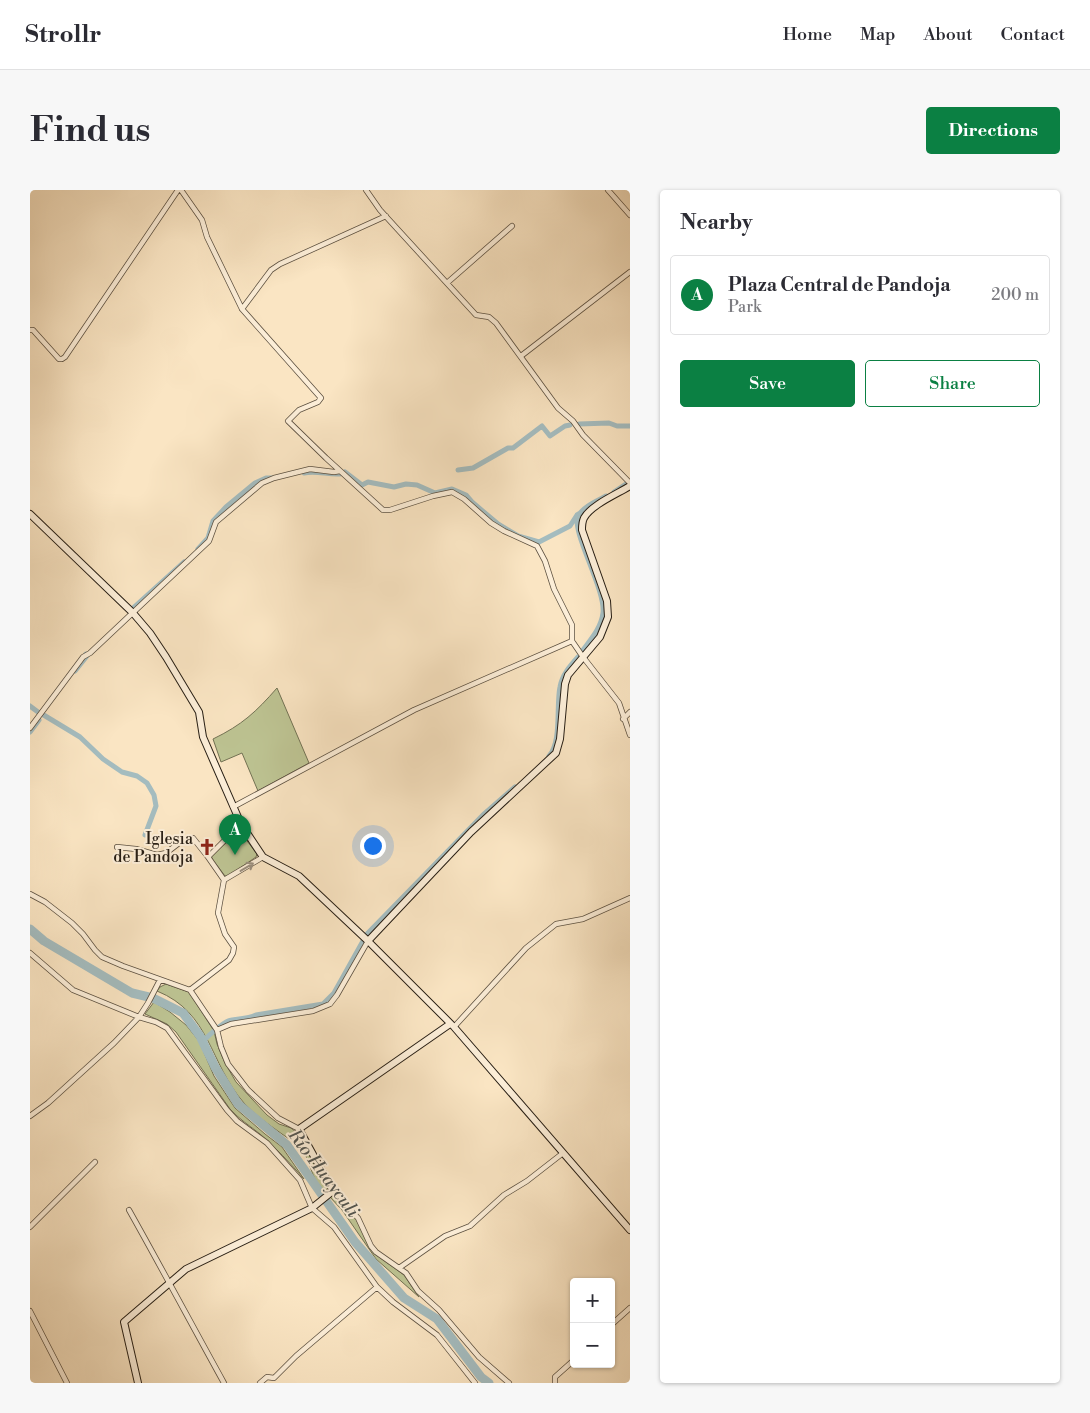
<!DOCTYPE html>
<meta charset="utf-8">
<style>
:root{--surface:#fff;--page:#f7f7f7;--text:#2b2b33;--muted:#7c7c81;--line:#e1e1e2;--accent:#0b8043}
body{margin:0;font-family:"Libre Bodoni",serif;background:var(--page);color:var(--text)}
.controls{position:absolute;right:15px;bottom:15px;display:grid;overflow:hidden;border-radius:5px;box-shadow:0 1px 4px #0004}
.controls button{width:45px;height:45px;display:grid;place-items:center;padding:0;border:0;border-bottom:1px solid var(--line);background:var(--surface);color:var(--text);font:25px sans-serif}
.you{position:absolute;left:342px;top:655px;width:18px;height:18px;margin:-12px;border:4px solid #fff;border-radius:50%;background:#1a73e8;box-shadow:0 0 0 8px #1a73e833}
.badge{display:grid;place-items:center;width:32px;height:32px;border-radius:50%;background:var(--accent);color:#fff;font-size:16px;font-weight:700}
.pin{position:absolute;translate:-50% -41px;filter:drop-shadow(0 1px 2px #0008)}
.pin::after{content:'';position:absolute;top:26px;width:18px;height:15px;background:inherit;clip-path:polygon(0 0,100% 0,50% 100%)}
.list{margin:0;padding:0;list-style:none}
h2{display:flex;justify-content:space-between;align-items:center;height:65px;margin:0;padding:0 20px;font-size:21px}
h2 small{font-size:16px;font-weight:400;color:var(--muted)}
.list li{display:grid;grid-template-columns:32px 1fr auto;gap:15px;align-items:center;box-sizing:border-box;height:80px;margin:0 10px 10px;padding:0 10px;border:1px solid var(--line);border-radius:5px}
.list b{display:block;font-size:19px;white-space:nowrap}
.list p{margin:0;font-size:16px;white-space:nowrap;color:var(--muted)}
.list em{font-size:16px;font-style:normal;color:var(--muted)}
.actions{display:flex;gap:10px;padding:15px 20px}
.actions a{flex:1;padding:11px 0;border:1px solid var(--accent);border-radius:5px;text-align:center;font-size:18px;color:var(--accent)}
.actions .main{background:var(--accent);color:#fff}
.map{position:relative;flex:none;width:600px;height:1193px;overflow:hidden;border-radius:5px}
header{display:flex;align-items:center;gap:30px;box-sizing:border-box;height:70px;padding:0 25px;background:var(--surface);border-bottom:1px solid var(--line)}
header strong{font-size:24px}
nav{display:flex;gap:28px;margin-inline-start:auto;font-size:18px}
.intro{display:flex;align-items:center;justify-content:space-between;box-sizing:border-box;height:120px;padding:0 30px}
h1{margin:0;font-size:35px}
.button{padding:12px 22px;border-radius:5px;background:var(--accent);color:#fff;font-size:18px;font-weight:700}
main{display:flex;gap:30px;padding:0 30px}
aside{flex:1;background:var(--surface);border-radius:5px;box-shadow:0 1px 4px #0004}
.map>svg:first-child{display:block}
.green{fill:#bec594;stroke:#727254}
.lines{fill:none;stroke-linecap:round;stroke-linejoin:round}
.canal{stroke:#a4bcbf;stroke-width:5}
.river{stroke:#a4bcbf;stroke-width:9}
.street-casing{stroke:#5c5040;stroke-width:6}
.secondary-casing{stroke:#271e14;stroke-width:8}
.street{stroke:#fceed8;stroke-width:4.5}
.secondary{stroke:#fceed8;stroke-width:6}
.oneway{stroke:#9c9080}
.labels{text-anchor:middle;stroke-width:4;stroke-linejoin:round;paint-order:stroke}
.poi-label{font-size:16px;fill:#271e14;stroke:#fceed8;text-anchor:end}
.water-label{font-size:18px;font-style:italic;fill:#535550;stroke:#fceed8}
</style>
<header>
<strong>Strollr</strong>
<nav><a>Home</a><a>Map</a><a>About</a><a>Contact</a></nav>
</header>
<div class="intro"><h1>Find us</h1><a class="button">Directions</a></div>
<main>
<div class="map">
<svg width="600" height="1193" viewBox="0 0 600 1193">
<rect width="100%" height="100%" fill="#fae5c3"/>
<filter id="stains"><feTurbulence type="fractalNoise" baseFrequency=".004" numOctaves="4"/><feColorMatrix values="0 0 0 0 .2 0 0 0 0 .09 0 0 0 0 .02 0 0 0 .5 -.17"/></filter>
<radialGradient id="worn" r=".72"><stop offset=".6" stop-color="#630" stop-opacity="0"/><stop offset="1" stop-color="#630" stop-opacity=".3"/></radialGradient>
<path class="green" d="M247,498L279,573L228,601L212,563L191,572L183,549C212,535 226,522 247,498Z
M207,643H211L227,664L226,667L198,686H195L183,670L181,666Z
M136,794L159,802L184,841L187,854L195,873L206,892L237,925L249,934L261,938L267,943L298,998L295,1001C291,997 287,993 285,989C279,977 278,964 268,955C263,951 257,948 252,944C238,934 225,925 214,913C179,873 181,823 127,801L130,797Z
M124,812L140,822L156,835L169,851L184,886L205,918L235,944L252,957L274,989C260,973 246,958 230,944C220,936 209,929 200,919L146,842L137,834L115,824Z
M302,1005L326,1029L345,1064L374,1085L389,1107L346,1069L312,1020L299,1006Z"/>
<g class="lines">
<path class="canal" d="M549,234L579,233L587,236H600
M428,280L443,278L478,258H483L512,236L520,246L535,236L540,235
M315,282L332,295L338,292L364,297L376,294L387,295L405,303L422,299L436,305L442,312L468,334L488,346L509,352L540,336L547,325L552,322
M274,283C286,280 298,285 310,284
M584,302L596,294
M168,359L178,348L183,331L196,317L225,293L236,288H243
M102,419L154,372
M553,460C561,449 571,438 573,423C576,400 541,341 548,326C554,316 567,311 576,306
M45,481L57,466L56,464
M0,516L8,522
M12,524L50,547L73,569L92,582L107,586L117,593L124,605L126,616L115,645
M0,542L9,530
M519,566C532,552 526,516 530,497C532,485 540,476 548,467
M337,744L453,625L485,597
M173,852C176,847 193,833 198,831C206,828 216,830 226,825L293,814L304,803L333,751"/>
<path class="river" d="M0,739L14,751L102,803L123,808L153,823L170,846L185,877L208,914L257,955L325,1052L374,1108L407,1129L451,1187L459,1193"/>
<g class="street-casing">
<path id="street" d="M151,0L172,30L177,47L212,119L291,208L288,212L269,220L258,231L296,268L353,320H360L403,306L422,302L434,309L461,333L474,341L507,356L515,371L524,399L542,435V451L553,467L589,513L600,545
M336,0L350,20L446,125L459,127L466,133L528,218L543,231L553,245L600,293
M578,0L600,25
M417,93L482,36
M212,119L241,80L250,74L356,26
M0,140H3L29,169H32L35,167L148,0
M491,166L600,82
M593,529L600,522
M0,538L53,467L60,463L179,351L186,332L232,293L244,288L280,279L304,282L310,281
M203,617L384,520L542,451
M211,634L178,667L194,690L233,667
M87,657L106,659L127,665L136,663L153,650L163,648L178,667
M0,704L15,712L42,733L53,744L65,760L72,767L93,776L160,800L187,840L191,857L198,874L218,900L248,928L269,939
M0,763L43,800L109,827L126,832L137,838L197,920L207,931L237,953L270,990L282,1018L304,1037L347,1097L363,1112L407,1145L445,1193
M160,800L199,770L203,763L204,757L195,744L188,723L194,690
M424,837L496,758L526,734L553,729L600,708
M187,840L201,834L283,821L300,814L307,805L338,751
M0,926L18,913L84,853L109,827L118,813L130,790
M303,1001L328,1028L341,1056L346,1062L376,1083L388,1101L409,1120L449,1167L479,1193
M99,1020C131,1077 162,1135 194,1193
M0,1037L65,972
M369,1078L415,1046L440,1036L474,1005L497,991L533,963
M0,1121L37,1193
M581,1135L600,1118
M230,1193L237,1187L244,1188L266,1166L347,1097
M525,1193V1187L544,1170"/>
</g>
<g class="secondary-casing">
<path id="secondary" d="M0,324L103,423L120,443L136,467L169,522L173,547L211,634L233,667L269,686L338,751L424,837L600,1040
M338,751L441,642L526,563L530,549L535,494L538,485L570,447L578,427L577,411L552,340C552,336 552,332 554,328C561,315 587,304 600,296
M108,1193L94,1132L156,1079L282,1018L303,1001L269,939L420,834"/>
</g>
<use href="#street" class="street"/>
<use href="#secondary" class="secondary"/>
</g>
<defs><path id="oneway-shaft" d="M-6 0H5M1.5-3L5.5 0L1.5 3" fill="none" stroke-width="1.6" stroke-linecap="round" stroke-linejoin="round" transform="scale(1.25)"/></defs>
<use class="oneway" href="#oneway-shaft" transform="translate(217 677) rotate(-31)"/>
<defs>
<g id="church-bare" transform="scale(1.35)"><path d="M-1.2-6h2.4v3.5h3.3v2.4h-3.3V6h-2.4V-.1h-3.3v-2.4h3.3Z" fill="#8f2418" stroke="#fceed8" stroke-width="2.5" paint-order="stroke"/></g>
</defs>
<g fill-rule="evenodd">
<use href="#church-bare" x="177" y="657"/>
</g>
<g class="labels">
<g class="poi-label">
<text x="163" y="654">Iglesia<tspan x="163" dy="18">de Pandoja</tspan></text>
</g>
<g class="water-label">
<text transform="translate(294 983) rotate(53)" y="6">Río Huayculi</text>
</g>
</g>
<rect width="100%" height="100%" filter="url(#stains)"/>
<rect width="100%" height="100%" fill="url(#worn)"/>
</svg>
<div class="controls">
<button>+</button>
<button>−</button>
</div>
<div class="you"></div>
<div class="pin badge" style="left:205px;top:665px">A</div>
</div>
<aside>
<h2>Nearby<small></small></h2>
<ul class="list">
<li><span class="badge">A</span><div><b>Plaza Central de Pandoja</b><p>Park</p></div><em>200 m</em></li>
</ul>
<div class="actions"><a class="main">Save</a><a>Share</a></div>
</aside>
</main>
